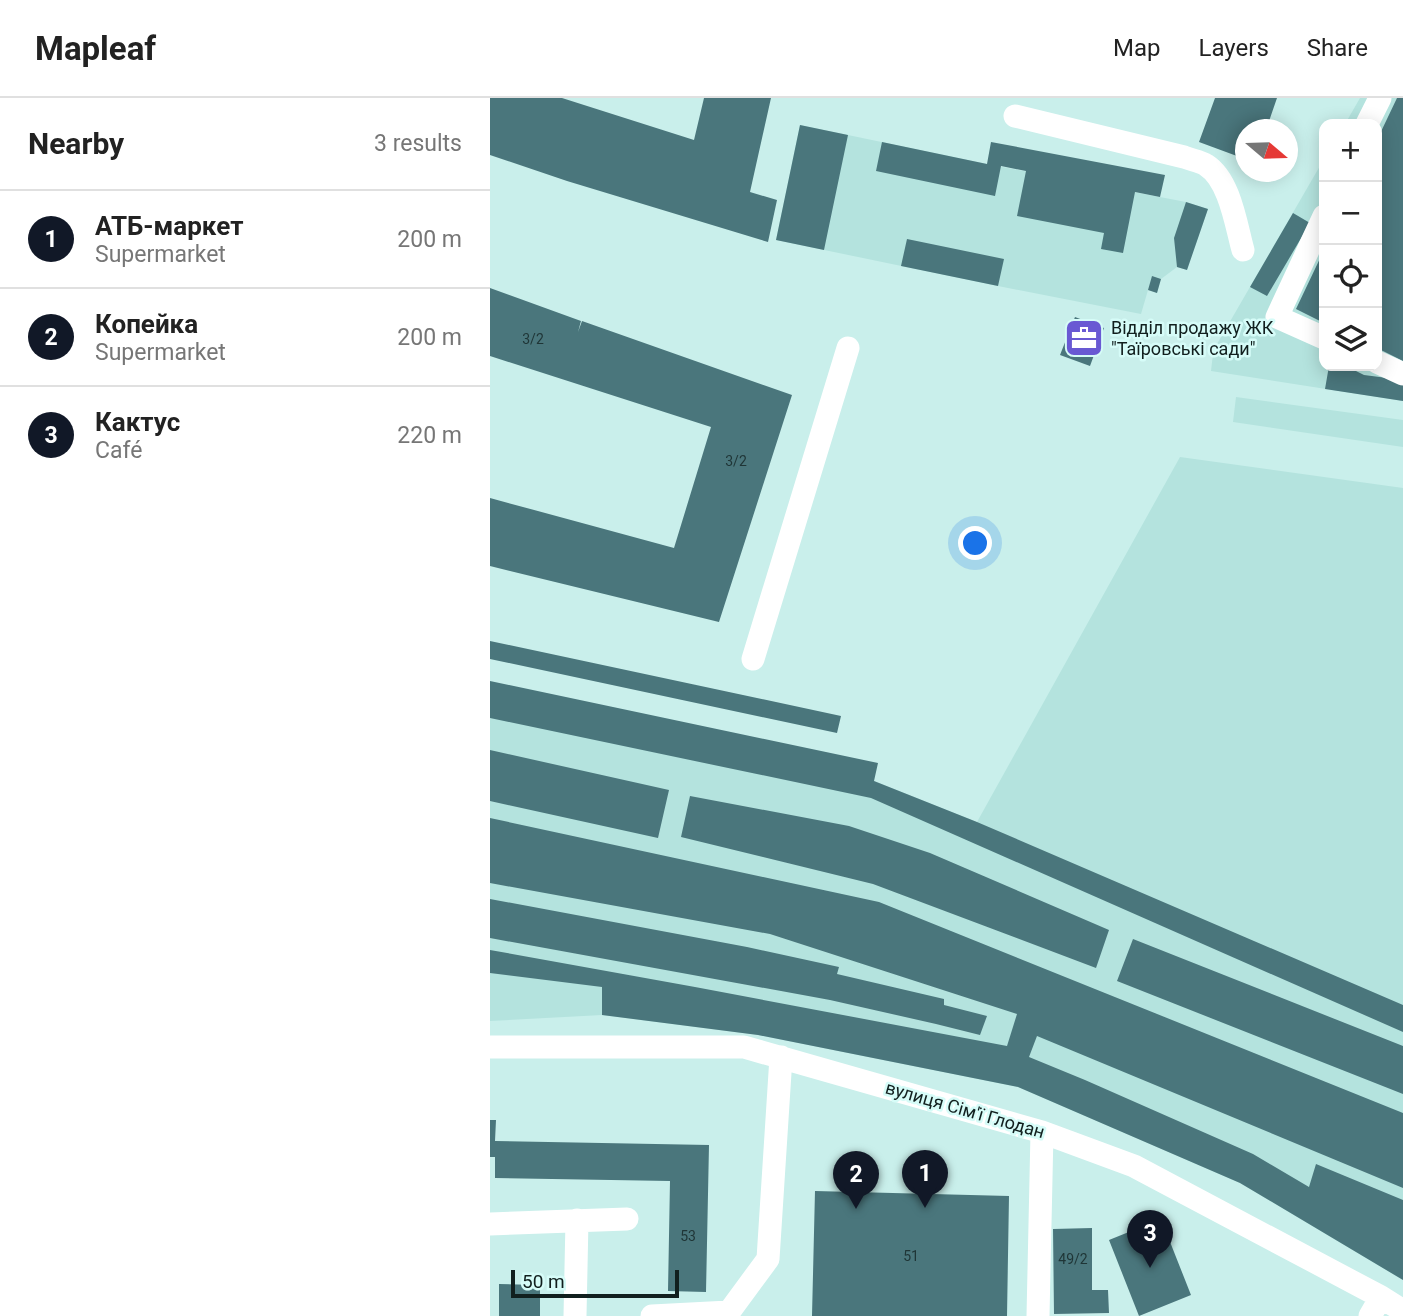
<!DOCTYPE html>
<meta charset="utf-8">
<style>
:root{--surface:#fff;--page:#f6f6f6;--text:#222;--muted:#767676;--line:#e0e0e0;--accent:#111827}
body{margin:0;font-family:Roboto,sans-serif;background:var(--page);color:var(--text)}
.controls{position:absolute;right:21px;top:21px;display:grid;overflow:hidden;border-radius:14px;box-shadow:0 4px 18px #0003}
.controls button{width:63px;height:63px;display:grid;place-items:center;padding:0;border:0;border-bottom:2px solid var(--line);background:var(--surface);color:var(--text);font:35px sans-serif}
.compass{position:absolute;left:745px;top:21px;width:63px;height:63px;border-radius:50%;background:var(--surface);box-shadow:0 4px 18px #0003;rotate:109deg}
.scale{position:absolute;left:21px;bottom:18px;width:168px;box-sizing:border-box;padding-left:7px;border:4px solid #111f1e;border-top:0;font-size:19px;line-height:24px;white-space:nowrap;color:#111f1e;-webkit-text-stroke:5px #d6fcf8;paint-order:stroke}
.you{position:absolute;left:486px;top:446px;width:24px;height:24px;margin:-18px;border:5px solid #fff;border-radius:50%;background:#1a73e8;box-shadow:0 0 0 10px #1a73e833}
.badge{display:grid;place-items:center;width:46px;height:46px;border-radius:50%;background:var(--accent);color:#fff;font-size:23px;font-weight:700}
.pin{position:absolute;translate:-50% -58px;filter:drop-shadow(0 2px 4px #0008)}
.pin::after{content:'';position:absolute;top:37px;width:24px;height:21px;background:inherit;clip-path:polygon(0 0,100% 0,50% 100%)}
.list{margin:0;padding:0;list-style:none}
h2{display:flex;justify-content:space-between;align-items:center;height:91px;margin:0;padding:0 28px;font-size:30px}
h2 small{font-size:23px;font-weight:400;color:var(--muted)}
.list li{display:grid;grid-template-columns:46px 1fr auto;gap:21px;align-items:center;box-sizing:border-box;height:98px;padding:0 28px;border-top:2px solid var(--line)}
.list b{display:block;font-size:26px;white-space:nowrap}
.list p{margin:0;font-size:23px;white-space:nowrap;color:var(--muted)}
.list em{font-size:23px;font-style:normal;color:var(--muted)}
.icon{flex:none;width:38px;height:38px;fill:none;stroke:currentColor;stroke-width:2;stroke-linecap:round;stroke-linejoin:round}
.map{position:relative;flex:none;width:913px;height:1218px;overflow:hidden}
header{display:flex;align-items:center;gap:42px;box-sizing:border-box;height:98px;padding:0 35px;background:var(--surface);border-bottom:2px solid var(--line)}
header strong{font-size:33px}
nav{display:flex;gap:38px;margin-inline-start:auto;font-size:24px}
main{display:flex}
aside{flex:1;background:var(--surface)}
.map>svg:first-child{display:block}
.built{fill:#b4e3de}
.building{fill:#4a767c}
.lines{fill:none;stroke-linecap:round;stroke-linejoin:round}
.minor{stroke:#fff;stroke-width:23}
.labels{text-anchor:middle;stroke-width:5;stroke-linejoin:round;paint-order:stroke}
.number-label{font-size:14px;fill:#1f3536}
.poi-label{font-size:18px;fill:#111f1e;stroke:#d6fcf8;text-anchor:start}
.street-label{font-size:18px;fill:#111f1e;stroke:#d6fcf8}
</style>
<header>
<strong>Mapleaf</strong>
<nav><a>Map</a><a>Layers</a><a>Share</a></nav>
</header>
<main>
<aside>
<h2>Nearby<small>3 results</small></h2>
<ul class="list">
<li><span class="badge">1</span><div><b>АТБ-маркет</b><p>Supermarket</p></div><em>200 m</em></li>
<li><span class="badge">2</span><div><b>Копейка</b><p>Supermarket</p></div><em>200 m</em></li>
<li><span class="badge">3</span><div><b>Кактус</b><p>Café</p></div><em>220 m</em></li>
</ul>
</aside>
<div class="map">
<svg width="913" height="1218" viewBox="0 0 913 1218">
<rect width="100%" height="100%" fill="#c9efeb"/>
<path class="built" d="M870,0H913V303L721,273L723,256L727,246L834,61V268H887V26H855Z
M310,27L497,66L696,104L718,111L697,172L687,169L671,181L667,195L658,192L651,216L508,188L286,142Z
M746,299L913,322V349L743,324Z
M690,359L913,390V1182L750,1085L528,989L268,937L112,917L0,923V601L384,683L487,724Z"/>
<path class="building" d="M0,0H72L204,42L214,0H281L260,94L287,102L278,144L77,83L0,57Z
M725,0H787L776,32H755V61L709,44Z
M907,0H913V263L887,250V42Z
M310,27L358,37L334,152L286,142Z
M392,44L497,66L501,44L675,77L670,99L645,94L633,155L611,151L614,135L527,118L536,73L511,68L505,98L386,73Z
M696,104L718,111L697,172L687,169L684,140Z
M803,115L820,125L777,198L760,189Z
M417,141L514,161L508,188L411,168Z
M834,152V225L806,211Z
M662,178L671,181L667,195L658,192Z
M0,190L91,223L88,234L92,223L302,297L229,524L0,468V400L184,450L221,329L0,258Z
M585,219L614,230L600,268L570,257Z
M839,268H856L874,277L913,282V303L835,291Z
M0,543L351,618L347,635L0,561Z
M0,583L388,665L384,683L487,724L913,907V934L381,700L0,620Z
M0,652L179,692L168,740L0,703Z
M200,698L359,728L440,755L619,832L606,870L383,786L191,739Z
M0,720L389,804L913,1015V1090L547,938L539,959L595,982L763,1056L819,1089L826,1066L913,1102V1182L750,1085L528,989L268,937L112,917V889L0,875V852L205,889L517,948L527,916L280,836L0,785Z
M0,801L257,849L349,869L347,876L454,901V907L497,918L490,937L446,926L340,902L0,840Z
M643,841L913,948V996L627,883Z
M0,1022H6L5,1043L219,1047L216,1194L178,1193L180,1083L5,1080V1059H0Z
M325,1093L519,1098L517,1218H322Z
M671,1121L701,1197L649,1218L619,1142Z
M602,1130V1192H618L619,1215L564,1216L563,1131Z
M9,1186L50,1187V1218H9Z"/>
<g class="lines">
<path class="minor" d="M525,18L694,59C701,62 710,63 716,67C740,82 746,127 753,152
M877,26L890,0
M834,118L787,219L834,240
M887,264L913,276
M263,561L358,250
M0,949H254L552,1034L644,1068L891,1199L913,1213
M0,1126L137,1121
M85,1218L87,1122
M162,1218L239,1214L278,1161L291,959
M548,1218L552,1034
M880,1218L891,1199"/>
</g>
<defs>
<g id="office-square" transform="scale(2.0125)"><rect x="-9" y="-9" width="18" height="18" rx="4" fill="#6959d3" stroke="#d6fcf8"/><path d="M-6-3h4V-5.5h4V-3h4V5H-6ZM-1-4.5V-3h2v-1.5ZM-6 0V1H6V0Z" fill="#fff"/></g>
</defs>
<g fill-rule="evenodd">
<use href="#office-square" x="594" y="240"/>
</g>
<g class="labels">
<g class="number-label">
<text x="43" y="246">3/2</text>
<text x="246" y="368">3/2</text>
<text x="198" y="1143">53</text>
<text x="421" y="1163">51</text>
<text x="583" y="1166">49/2</text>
</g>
<g class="poi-label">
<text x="621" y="236">Відділ продажу ЖК<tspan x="621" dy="21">"Таїровські сади"</tspan></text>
</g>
<g class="street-label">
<text transform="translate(475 1012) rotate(16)" y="6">вулиця Сім'ї Глодан</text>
</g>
</g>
</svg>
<div class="controls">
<button>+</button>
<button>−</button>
<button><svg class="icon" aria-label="locate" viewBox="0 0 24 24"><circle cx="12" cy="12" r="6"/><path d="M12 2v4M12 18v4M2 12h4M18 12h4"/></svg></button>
<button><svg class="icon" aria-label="layers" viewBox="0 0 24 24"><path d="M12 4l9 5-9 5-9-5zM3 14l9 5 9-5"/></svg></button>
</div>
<svg class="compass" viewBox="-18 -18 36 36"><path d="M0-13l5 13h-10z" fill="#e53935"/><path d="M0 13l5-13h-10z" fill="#767676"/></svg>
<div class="scale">50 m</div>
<div class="you"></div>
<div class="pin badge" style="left:435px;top:1110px">1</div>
<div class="pin badge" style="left:366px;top:1111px">2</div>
<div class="pin badge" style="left:660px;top:1170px">3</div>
</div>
</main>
